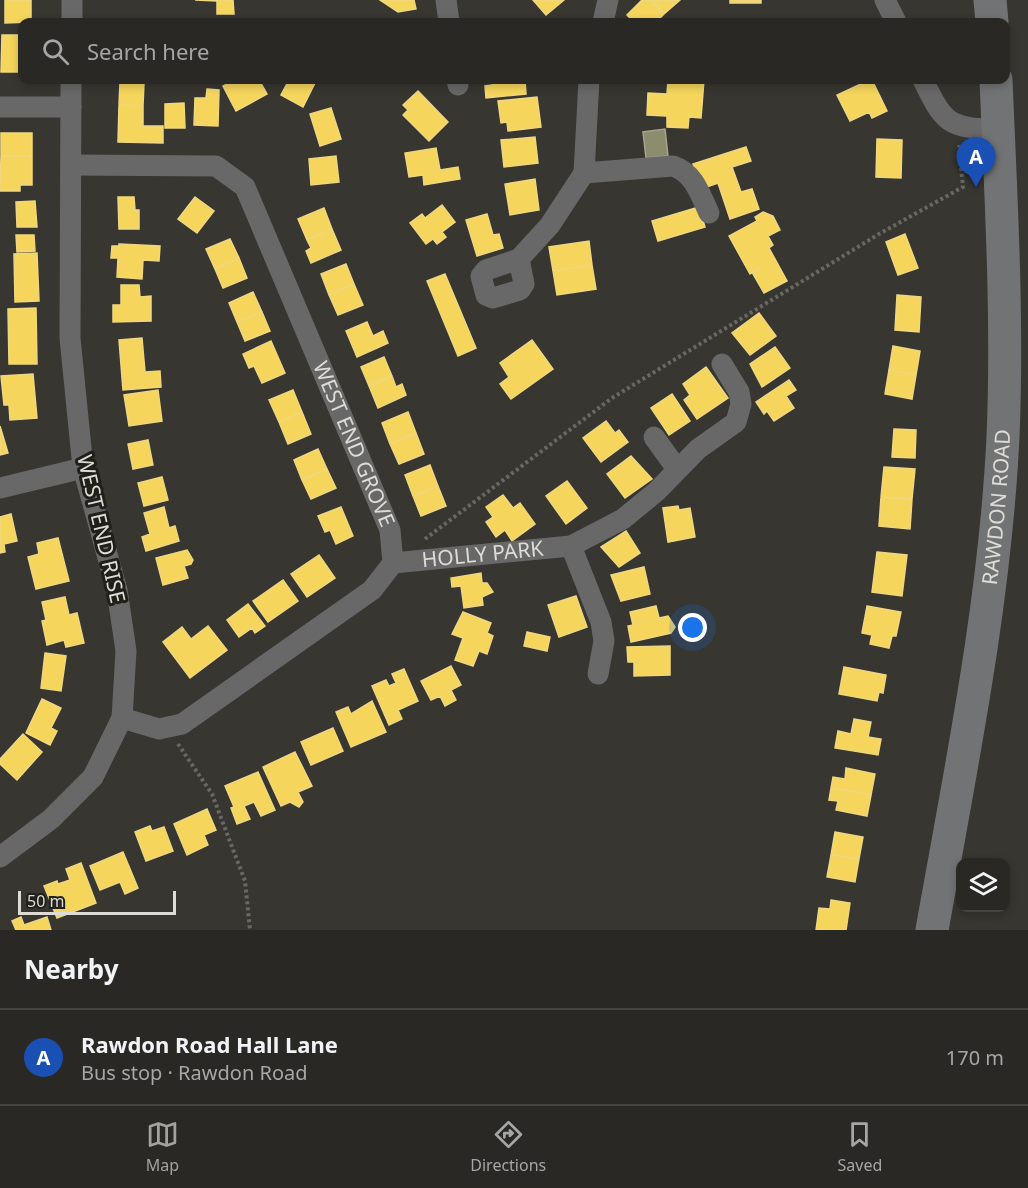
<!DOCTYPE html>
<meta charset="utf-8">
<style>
:root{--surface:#292824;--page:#31302c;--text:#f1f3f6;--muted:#a5a6a6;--line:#454441;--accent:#a4a29c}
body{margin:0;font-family:"Noto Sans",sans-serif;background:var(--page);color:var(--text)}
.controls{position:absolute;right:18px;bottom:18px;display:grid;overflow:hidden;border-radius:12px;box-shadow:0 3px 9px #0003}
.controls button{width:54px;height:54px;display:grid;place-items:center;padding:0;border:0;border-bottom:2px solid var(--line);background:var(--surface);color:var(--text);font:30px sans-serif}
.scale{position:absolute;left:18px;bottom:15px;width:158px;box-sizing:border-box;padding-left:6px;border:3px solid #dedcd6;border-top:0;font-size:16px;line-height:21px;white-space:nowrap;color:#dedcd6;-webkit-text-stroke:4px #201f1a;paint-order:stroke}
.you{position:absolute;left:693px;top:628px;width:21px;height:21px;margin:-15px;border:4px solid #fff;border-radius:50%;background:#1a73e8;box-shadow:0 0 0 9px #1a73e833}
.badge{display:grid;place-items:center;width:39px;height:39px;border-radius:50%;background:var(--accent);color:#fff;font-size:20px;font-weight:700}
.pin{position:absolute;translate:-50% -50px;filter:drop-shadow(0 2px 3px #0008)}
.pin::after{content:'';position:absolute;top:32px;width:21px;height:18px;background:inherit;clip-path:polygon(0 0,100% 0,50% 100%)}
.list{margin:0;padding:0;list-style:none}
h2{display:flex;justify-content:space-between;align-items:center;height:78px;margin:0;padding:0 24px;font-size:26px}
h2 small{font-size:20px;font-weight:400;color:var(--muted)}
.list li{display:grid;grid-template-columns:39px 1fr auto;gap:18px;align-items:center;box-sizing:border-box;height:96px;padding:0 24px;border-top:2px solid var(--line)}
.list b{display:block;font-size:22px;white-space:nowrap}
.list p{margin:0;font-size:20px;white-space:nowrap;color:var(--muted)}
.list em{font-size:20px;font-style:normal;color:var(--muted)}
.icon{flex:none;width:33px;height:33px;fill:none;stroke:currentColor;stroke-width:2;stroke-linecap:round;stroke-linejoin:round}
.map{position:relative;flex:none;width:1028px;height:930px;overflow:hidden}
.search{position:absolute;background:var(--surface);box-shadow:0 3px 9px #0003;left:18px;right:18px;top:18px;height:66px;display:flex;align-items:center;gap:15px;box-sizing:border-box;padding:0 21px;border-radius:12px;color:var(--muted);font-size:22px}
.sheet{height:174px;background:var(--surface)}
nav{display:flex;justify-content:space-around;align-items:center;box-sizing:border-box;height:84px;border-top:2px solid var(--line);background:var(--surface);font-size:16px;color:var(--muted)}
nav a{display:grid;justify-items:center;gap:3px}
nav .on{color:var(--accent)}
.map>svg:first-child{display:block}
.homes{fill:#f6d55c;stroke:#efd781;stroke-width:1.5}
.industry{fill:#8c8c6e;stroke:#a5a48d;stroke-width:1.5}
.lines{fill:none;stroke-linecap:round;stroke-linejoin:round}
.path{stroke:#686967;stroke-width:4;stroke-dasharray:3 3;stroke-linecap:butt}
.street{stroke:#686869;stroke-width:21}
.primary{stroke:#727374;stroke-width:33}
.labels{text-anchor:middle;stroke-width:6;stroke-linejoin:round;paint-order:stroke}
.street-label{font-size:21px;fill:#dedcd6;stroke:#201f1a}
</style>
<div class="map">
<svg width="1028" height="930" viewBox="0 0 1028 930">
<rect width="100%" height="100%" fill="#373630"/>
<path class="homes" d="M5,0H31V22L5,23Z
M233,0L234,14H217V1L195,0Z
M380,0H414L416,9L398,12Z
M533,0H564L546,15Z
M642,0H651L664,14L656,22H634L627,15Z
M651,0H680L664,14Z
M730,0H761V3H730Z
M2,35H22V72H1Z
M235,80H259L267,94L236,111L223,86Z
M289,80L316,81L303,107L281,95Z
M492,80H525L526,94L486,98L485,86L492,85Z
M668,80H704L701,118L689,117L688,128L667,127V116L647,115L648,93L667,94Z
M861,80H872L887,111L872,118L869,112L850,121L837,95L863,83Z
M120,82L144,83L143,106L119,105Z
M207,89L219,90L218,126L194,125L195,98H206Z
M418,91L448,122L429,141L403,115L408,110L403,105Z
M537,97L541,127L508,131L507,122L501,123L498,101Z
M184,103L185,128H165V104Z
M119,105L143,106V126H163V143L118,142Z
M331,108L341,139L320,146L310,114Z
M1,133H32V156H1Z
M535,137L538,163L504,167L501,140Z
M877,139L902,140L901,178L876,177Z
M746,147L751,161L732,167L741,192L752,189L759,209L730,219L718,183L701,189L693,164Z
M436,148L440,170L458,167L460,179L424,185L423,175L409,177L405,153Z
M1,156H32V185H20V191H0Z
M336,156L339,182L311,185L309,159Z
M535,179L539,210L510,215L505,184Z
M118,197H134L135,210H139V229H119Z
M195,197L214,211L197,233L178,219Z
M35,201L37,227H17L16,202Z
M442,205L455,222L442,232L446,237L437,244L433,239L426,244L410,223L422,214L425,218Z
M699,207L705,227L658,241L652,221Z
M324,208L332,229L307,240L298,219Z
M763,212L773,216L780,230L768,236L773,245L769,248L787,281L764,293L753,274L760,268L750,274L729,236L757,221L755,217Z
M487,214L493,235L499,234L503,248L477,256L466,220Z
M332,229L341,250L311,263L306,251L311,248L307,240Z
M905,234L918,268L898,275L886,242Z
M16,235H34L35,251L17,252Z
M230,239L239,258L215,269L206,249Z
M589,241L592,265L553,271L549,247Z
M119,244L160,246L159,261L143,260L142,279L117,277L118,258H111L112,246H119Z
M37,253L39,301L15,302L14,254Z
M239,258L247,278L223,288L215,269Z
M346,264L354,284L329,295L321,274Z
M592,265L596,289L557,295L553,271Z
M445,274L476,348L458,356L427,281Z
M354,284L363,305L338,315L329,295Z
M121,285H139L140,297L151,296V321L113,322V305H121Z
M253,292L262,312L237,322L229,303Z
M897,295L921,297L919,332L895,330Z
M36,308L37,364H9L8,309Z
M262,312L270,331L245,341L237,322Z
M759,313L776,336L750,355L732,333Z
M367,322L373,336L383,331L388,343L357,357L346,331Z
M142,338L145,372L160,371L161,387L123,390L119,340Z
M532,340L553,369L511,399L500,384L509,377L500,363Z
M271,341L285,373L262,383L254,366L249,368L243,354Z
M893,346L920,351L916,375L889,370Z
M775,347L790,368L762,387L750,364Z
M384,357L392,376L369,386L361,367Z
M706,367L728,398L697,419L684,400L690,395L683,384Z
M889,370L916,375L912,399L885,394Z
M33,374L37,418L10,420L9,405H4L1,376Z
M392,376L396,387L402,384L406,395L378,408L369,386Z
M789,380L796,390L786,396L794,408L774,421L767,411L764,414L756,402Z
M158,390L162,421L129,426L124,395Z
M293,390L302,412L279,422L269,400Z
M672,394L690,421L669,435L651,408Z
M302,412L311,434L288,444L279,422Z
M408,412L416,433L390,444L382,423Z
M606,421L615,433L619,430L628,442L601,462L583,438Z
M0,426L8,453L0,455Z
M894,429L916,430L915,458L892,457Z
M416,433L424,454L399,464L390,444Z
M148,440L153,465L133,469L128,444Z
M318,449L327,469L302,480L294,460Z
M631,456L652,479L625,498L607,474Z
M430,465L438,486L413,496L405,475Z
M884,467L915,469L912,499L881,497Z
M327,469L336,488L311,499L302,480Z
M162,477L168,500L144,506L138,483Z
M567,481L587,508L566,524L546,496Z
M438,486L446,506L421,516L413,496Z
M503,495L513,508L520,503L535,524L512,541L505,530L496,537L486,522L493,517L486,507Z
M881,497L912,499L910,529L879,526Z
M678,506L679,510L690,508L695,537L668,542L663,508Z
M164,507L169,528L175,526L179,541L146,551L142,537L150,534L144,513Z
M341,507L353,536L336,544L330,530L325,532L318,516Z
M11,514L17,541L4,544L5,552L0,553V517Z
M626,531L640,553L619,567L601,547Z
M58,538L69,581L36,589L28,557L39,554L37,543Z
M187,550L193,560L191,564L184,566L188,578L163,585L156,558Z
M877,552L907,555L902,596L872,592Z
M319,555L335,578L307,597L291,574Z
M644,567L650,594L621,601L611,575Z
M481,573L482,583H487L493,592L482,597L483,605L464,608L461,586L452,587L451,578Z
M283,580L298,601L268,622L253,601Z
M576,596L587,627L559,637L548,605Z
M65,597L69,615L77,613L84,643L66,647L64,640L47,645L42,621L46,620L42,602Z
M248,604L265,626L255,633L252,628L239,637L227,620Z
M656,606L659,618L668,616L675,627L671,633L631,642L628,626L633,625L630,612Z
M867,606L901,612L896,636H892L889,648L870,644L872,635L862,633Z
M463,612L491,623L487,633L493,636L487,654L479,651L473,666L455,660L463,638L452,634Z
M208,626L227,650L190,678L163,642L182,627L191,639Z
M527,632L550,637L547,651L524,646Z
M670,646V675L634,676V662H628L627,647Z
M45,653L66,656L61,691L41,688Z
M451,666L461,685L451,690L456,700L445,706L440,696L431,700L421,681Z
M844,667L886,675L883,693L879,692L877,701L839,694Z
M404,669L418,701L398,710L402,719L389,725L372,686L386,680L389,686L396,683L392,674Z
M42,699L61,708L51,728L57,731L50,745L26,733Z
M372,701L386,732L351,747L336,712L348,707L351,714Z
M854,719L871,722L868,737L881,739L878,755L835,748L838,731L851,734Z
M333,728L343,751L311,765L301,742Z
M23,734L42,752L17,780L0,764V759Z
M295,752L312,786L298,792L303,802L299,807L290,802L281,806L263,767Z
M846,768L875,774L871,795L831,788L833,777L845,779Z
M258,772L275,810L261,816L254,802L244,806L250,819L237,824L231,808L234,807L225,786Z
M831,788L871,795L867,816L836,810L838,801L829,800Z
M207,809L216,830L204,835L208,845L187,855L174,824Z
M150,826L152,831L164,827L173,851L146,861L135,832Z
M835,832L863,837L859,859L831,855Z
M123,852L138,888L125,894L120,882L100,890L90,866Z
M831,855L859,859L855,882L827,877Z
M81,863L96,903L57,918L44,886L57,881L58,884L70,880L66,869Z
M831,900L850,903L846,930H816L819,908L830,909Z
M21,917L24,925L47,917L51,930H16L12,921Z"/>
<path class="industry" d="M665,129L668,156L646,158L643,132Z"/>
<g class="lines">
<path class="path" d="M425,539L612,398L879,234L963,187L959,145
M178,744L212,794L245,881L250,930"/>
<g class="street">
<path d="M446,0L449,22"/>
<path d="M885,0L896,22"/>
<path d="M72,22V0"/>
<path d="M603,22L608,0"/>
<path d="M457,80L458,85"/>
<path d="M923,80C945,125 948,127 998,130"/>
<path d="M0,107H71"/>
<path id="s1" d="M73,165L216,166L245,187L390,530L393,563L372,590L182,724L159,729L122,718"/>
<path d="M584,173L673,166C694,173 700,194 709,213"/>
<path d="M584,173L589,80"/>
<path d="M519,259L486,270L481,276L486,295L493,298L520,290L524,284L519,259L550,225L584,173"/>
<path d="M654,437L677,469"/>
<path d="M0,488L83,468"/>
<path d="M571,546L601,622L604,641L598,674"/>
<path id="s2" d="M393,563L571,546L623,519L657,491L698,449L736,422L741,404L739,392L722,364"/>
<path d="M0,857L51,819L93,777L122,718L126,651L117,590L83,468L70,338L71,80"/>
</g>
<g class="primary">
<path d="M990,0L992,22"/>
<path id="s3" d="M932,930C961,767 995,603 1003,437C1008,318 1001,199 996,80"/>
</g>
</g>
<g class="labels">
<g class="street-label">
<text dy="7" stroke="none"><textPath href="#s1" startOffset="458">WEST END GROVE</textPath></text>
<text dy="7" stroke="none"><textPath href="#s3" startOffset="428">RAWDON ROAD</textPath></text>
<text transform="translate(101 529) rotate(77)" y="7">WEST END RISE</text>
<text dy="7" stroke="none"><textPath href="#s2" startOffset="90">HOLLY PARK</textPath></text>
</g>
</g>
</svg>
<div class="controls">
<button><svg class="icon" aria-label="layers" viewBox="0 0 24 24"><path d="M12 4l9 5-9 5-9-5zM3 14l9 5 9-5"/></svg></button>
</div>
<div class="scale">50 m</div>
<div class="you"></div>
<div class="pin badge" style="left:976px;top:187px;background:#1a4fb4">A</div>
<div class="search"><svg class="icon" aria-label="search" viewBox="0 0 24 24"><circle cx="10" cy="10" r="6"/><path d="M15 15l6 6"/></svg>Search here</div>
</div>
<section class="sheet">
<h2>Nearby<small></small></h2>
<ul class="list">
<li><span class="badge" style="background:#1a4fb4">A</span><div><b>Rawdon Road Hall Lane</b><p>Bus stop · Rawdon Road</p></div><em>170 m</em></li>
</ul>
</section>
<nav>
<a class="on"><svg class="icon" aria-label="map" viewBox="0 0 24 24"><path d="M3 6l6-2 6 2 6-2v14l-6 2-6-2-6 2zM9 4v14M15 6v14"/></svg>Map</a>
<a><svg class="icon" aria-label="directions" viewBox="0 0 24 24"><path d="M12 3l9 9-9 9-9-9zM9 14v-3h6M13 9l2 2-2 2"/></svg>Directions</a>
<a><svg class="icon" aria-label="saved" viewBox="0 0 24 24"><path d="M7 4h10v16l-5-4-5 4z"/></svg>Saved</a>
</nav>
